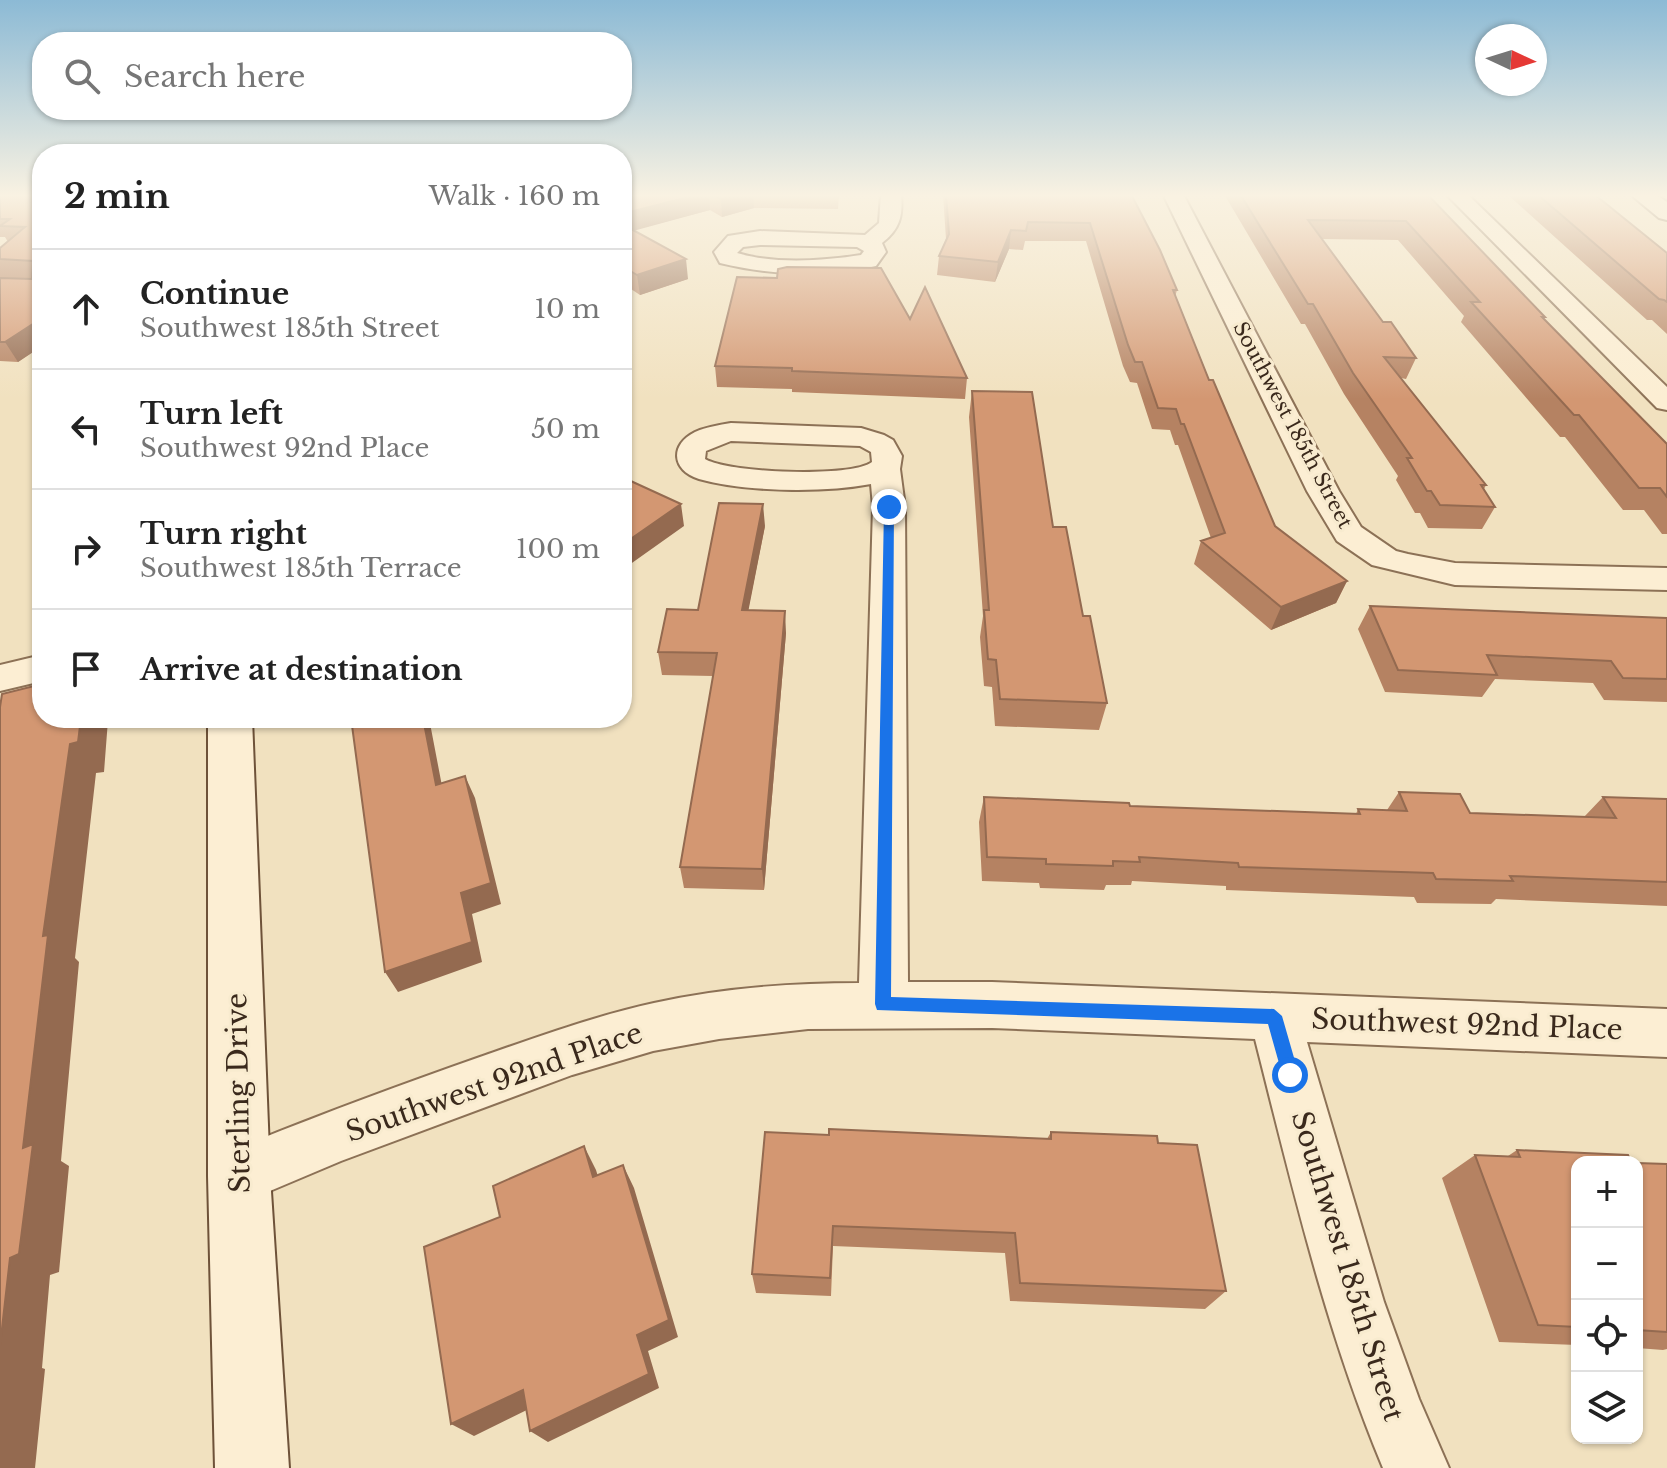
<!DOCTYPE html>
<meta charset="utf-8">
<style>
:root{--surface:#fff;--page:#f2f2f2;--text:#222;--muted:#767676;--line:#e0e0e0}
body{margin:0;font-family:"Libre Baskerville",serif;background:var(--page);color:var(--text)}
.controls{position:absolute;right:24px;bottom:24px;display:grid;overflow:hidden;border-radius:16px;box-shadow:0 2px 6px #0004}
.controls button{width:72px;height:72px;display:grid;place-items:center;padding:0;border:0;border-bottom:2px solid var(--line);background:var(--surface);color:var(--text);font:40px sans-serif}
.compass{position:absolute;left:1475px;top:24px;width:72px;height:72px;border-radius:50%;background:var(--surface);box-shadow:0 2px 6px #0004;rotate:94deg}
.stop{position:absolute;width:24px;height:24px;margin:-18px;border:6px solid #1a73e8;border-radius:50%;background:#fff}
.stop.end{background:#1a73e8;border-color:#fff;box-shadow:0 2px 8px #0008}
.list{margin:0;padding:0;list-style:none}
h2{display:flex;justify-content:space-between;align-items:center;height:104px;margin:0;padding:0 32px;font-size:34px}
h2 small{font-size:26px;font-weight:400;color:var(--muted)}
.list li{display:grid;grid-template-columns:52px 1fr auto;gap:24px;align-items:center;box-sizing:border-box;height:120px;padding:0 32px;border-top:2px solid var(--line)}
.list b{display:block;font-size:30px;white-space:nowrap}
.list p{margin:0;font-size:26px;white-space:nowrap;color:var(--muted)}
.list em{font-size:26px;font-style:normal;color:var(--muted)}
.icon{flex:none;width:44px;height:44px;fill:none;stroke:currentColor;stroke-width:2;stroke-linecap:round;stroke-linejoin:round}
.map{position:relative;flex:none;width:1667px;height:1468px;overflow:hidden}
.search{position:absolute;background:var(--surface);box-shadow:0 2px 6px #0004;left:32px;top:32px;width:600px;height:88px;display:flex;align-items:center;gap:20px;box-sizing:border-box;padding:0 28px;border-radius:32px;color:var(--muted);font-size:30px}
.panel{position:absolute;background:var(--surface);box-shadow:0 2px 6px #0004;left:32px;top:144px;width:600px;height:584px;border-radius:32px}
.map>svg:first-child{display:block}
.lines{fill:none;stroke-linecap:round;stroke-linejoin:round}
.street-casing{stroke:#8c7156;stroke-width:4}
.secondary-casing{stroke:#6e5239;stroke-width:4}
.street{fill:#fceed3;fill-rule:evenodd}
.secondary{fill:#fceed3;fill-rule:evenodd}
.wall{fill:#b58262}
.shaded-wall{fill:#946a50}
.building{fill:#d39772;stroke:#946a50;stroke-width:2}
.route{fill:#1a73e8}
.labels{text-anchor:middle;stroke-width:6;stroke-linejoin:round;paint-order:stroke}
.far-street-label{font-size:20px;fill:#3a291c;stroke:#f8ebcf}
.near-street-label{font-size:28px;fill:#3a291c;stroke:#f8ebcf}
</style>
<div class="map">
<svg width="1667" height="1468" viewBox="0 0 1667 1468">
<rect width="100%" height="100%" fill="#f1e1bf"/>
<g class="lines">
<g class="street-casing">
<path id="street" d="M881,194H901C903,216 900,229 882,243L886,252L876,266C827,278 769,275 720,263L714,252L728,236L760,231L865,235L879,223ZM760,245L857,247L864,251L861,255C822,261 774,264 737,253L743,247Z
M1163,194H1183L1339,491L1361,527L1396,551L1408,554L1455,563L1667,568V590L1455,585L1372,565L1337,541L1307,491Z
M1446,194H1467L1667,387V410L1657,408Z
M731,423L861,428L884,435L893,440L902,456L900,469L905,507L908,982H992L1667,1009V1057L1307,1042L1384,1302L1419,1399L1449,1468H1383C1325,1329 1292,1185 1255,1039L992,1028L808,1029L719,1039L653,1051L572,1075L341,1161L239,1204L219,1196L211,1176L219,1156C305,1120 392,1088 480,1057C537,1037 595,1016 654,1003C721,988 790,983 859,983L873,507L871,484C824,493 745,492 699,479C672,471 669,445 695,432C706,427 719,425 731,423ZM731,441L860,446L871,452L872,462C851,478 728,473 705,459L706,451Z
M42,655V681L0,691V665Z"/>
</g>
<g class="secondary-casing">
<path id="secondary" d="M1630,194H1655L1667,202V220L1659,218Z
M208,718H252L270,1176L289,1468H215L208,1176Z"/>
</g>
<use href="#street" class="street"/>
<use href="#secondary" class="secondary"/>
</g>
<path class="wall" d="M0,194H42V346L18,362L0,361V248L8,242L5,237H0Z
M622,194H839L838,209L754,208L722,217L710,210L634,230L688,279L640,295L622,283Z
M943,194H1131L1177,290L1175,297L1209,380L1275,526L1347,581L1336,603L1271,630L1194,564L1201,541L1211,538L1178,445H1175L1170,430L1152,429L1137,383L1130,382L1123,366L1086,241H1025L1023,250L1009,249L995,282L937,275L939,256L946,239Z
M1224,194H1427L1545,317L1544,319L1667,444V534H1662L1644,510H1623L1565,437H1560L1461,322L1464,316L1398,240L1322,239L1383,322L1416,358L1406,379L1401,378L1486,485L1484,489L1495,507L1482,529L1428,528L1420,513H1415L1396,480L1398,476L1344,394L1305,324H1301Z
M1507,194H1594L1667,253V334L1652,320H1647Z
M910,319L967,378L965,399L792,392V389L717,387L715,366Z
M972,391L1053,527L1083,616L1107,703L1099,730L995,726L992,687L984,686L980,637L983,616L969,417Z
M765,526L748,610L786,633L764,890L684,888L680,867L713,676L662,675L658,652L698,610Z
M1370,606L1667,618V702L1604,700L1593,683L1495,679L1482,697L1385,692L1358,629Z
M1399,792L1470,813L1584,817L1603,797L1667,799V906L1496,899L1491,904L1417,903L1414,897L1226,890V886L1132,881L1131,885H1106L1104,890L1040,888L1039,883L982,881L979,822L984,797L1130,806L1356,814L1358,809L1387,810Z
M1051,1132L1158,1143L1226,1291L1205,1309L1010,1301L1005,1253L833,1246L831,1296L756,1293L752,1274L829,1135L1047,1139Z
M1517,1150L1577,1162V1345L1499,1342L1442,1178L1475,1155L1508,1156Z
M1637,1163L1667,1164V1349L1663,1350L1637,1348Z"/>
<path class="shaded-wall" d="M700,194H709L710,210L622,234V214Z
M739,194H753L754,208L722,217L721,199Z
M1011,230L1009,249L995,282L998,262Z
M686,259L688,279L640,295L637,275Z
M42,318V346L18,362L5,342Z
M681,504L684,526L622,570V545Z
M763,504L765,526L744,633L742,610Z
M1347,581L1336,603L1271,630L1281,607Z
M785,611L786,633L764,890L762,869Z
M81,718H107L108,720L104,772L96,773L75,958L79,962L61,1161L69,1166L59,1272L50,1275L42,1368L45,1369L35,1468H0V1346L23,1148L43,936L70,744Z
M423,718H429L446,807L436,785Z
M465,776L475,798L501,904L472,914L482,962L398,992L385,972Z
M584,1146L596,1170L605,1199L593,1177Z
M623,1165L634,1188L678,1337L648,1351L659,1388L548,1442L530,1431L637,1335Z
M523,1390L541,1403L474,1436L451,1424Z"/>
<path class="building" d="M0,194H42V318L5,342H0V278L32,279L33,261L0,259V248L25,227L0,226L10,219H0Z
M622,194H700L622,214Z
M712,194H739L721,199Z
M946,194H1131L1160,250L1177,290H1173L1209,380H1213L1275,526L1347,581L1281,607L1201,541L1225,533L1184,424H1181L1176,409L1158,408L1142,362H1135L1128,345L1090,223L1028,222L1026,231L1011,230L998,262L939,256L949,234Z
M1240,194H1427L1545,317H1542L1667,444V497L1660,488H1639L1579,415H1574L1471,302H1480L1406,221L1308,220L1383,322H1391L1416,358L1384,357L1486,485H1481L1495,507L1440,505L1431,491H1427L1407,458H1412L1353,373L1313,304H1308Z
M1537,194H1594L1667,253V302L1664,300L1659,299Z
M622,224L686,259L637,275L622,266Z
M787,267L881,268L910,319L925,287L967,378L792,371V368L715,366L737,277L777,278L778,269Z
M972,391L1032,392L1053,527H1066L1083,616H1090L1107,703L1000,699L996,660L988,659L984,610H989Z
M622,477L681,504L622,545Z
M719,503L763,504L742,610L785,611L762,869L680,867L717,653L658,652L667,609L698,610Z
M1370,606L1667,618V679L1623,678L1611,661L1487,655L1497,675L1398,670Z
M42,684V718H81L78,742L70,744L43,936L48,935L23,1148L33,1144L19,1254L10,1258L0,1346V707L2,694Z
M351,718H423L436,785L465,776L491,883L461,893L472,942L385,972Z
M1399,792L1460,794L1470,813L1616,818L1603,797L1667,799V882L1510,876L1513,881L1436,879L1433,873L1239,867L1238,863L1139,857L1140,862L1113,861V866L1046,864V859L987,857L984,797L1129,803L1130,806L1360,814L1358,809L1407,811Z
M829,1129L1051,1139V1132L1157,1136L1158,1143L1197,1145L1226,1291L1020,1283L1015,1233L833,1226L830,1278L752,1274L765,1132L829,1135Z
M584,1146L593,1177L623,1165L669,1320L637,1335L649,1374L530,1431L523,1390L451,1424L424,1247L500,1217L493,1186Z
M1517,1150L1628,1155L1631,1162H1577V1327L1538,1325L1475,1155L1520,1157Z
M1637,1163L1667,1164V1332L1637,1330Z"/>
<linearGradient id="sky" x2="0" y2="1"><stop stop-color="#8cbad5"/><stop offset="0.49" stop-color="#f9f2e2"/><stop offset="1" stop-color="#f9f2e2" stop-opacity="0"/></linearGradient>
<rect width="1667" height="399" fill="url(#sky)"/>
<path class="route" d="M889,504L894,507L891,997L1274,1009L1282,1016L1299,1075L1296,1081L1290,1083L1284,1081L1268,1024L877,1010L875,1004L884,507Z"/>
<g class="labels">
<g class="far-street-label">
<text transform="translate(1293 425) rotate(62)" y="7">Southwest 185th Street</text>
</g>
<g class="near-street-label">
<text transform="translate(1467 1024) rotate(2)" y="10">Southwest 92nd Place</text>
<text transform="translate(494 1082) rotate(-19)" y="10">Southwest 92nd Place</text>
<text transform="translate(238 1093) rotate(-91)" y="10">Sterling Drive</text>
<text transform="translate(1348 1266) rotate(73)" y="10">Southwest 185th Street</text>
</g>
</g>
</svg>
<div class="controls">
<button>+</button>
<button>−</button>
<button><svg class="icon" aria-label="locate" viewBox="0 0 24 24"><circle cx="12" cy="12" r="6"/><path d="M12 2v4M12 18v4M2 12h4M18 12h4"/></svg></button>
<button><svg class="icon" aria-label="layers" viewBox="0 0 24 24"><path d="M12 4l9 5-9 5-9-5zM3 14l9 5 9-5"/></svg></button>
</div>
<svg class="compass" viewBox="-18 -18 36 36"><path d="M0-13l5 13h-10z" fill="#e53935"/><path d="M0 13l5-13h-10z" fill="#767676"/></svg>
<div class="stop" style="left:1290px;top:1075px"></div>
<div class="stop end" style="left:889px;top:507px"></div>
<div class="search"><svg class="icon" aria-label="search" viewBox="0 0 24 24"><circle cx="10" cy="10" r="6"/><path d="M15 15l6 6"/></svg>Search here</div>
<section class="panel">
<h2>2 min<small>Walk · 160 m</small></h2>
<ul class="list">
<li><svg class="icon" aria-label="ahead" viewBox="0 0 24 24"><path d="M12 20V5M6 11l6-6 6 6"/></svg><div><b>Continue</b><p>Southwest 185th Street</p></div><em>10 m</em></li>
<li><svg class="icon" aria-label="left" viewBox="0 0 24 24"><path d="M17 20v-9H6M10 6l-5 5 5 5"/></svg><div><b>Turn left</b><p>Southwest 92nd Place</p></div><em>50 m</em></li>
<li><svg class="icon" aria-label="right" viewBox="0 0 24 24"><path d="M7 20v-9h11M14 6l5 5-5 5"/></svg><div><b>Turn right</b><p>Southwest 185th Terrace</p></div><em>100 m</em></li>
<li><svg class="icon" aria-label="arrive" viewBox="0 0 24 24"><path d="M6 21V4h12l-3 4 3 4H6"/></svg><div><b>Arrive at destination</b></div></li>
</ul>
</section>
</div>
